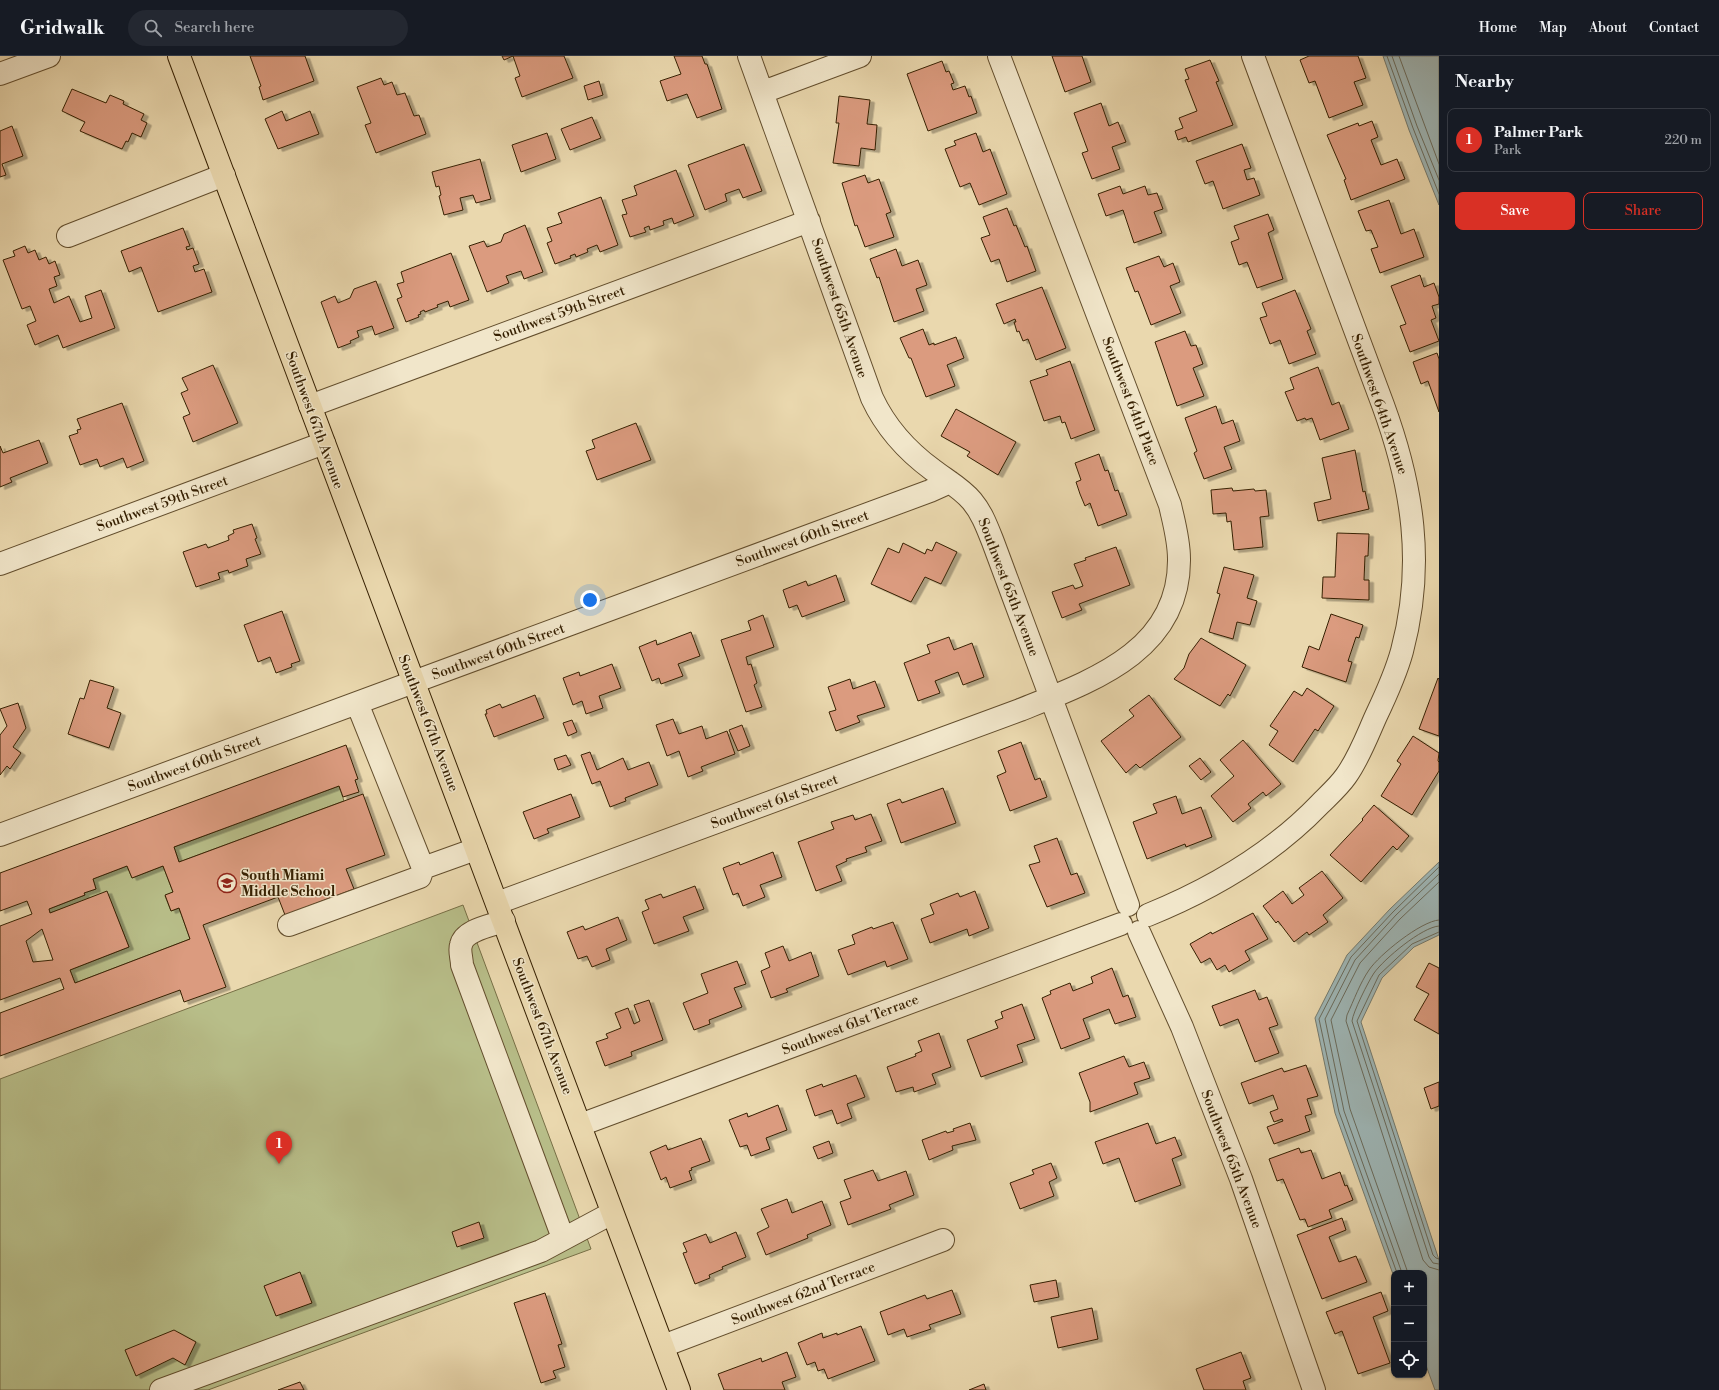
<!DOCTYPE html>
<meta charset="utf-8">
<style>
:root{--surface:#171b24;--page:#242831;--text:#f1f3f6;--muted:#9ea1a6;--line:#363941;--accent:#d93025}
body{margin:0;font-family:"Libre Bodoni",serif;background:var(--page);color:var(--text)}
.controls{position:absolute;right:12px;bottom:12px;display:grid;overflow:hidden;border-radius:8px;box-shadow:0 1px 3px #0004}
.controls button{width:36px;height:36px;display:grid;place-items:center;padding:0;border:0;border-bottom:1px solid var(--line);background:var(--surface);color:var(--text);font:20px sans-serif}
.you{position:absolute;left:590px;top:544px;width:14px;height:14px;margin:-10px;border:3px solid #fff;border-radius:50%;background:#1a73e8;box-shadow:0 0 0 6px #1a73e833}
.badge{display:grid;place-items:center;width:26px;height:26px;border-radius:50%;background:var(--accent);color:#fff;font-size:13px;font-weight:700}
.pin{position:absolute;translate:-50% -33px;filter:drop-shadow(0 1px 2px #0008)}
.pin::after{content:'';position:absolute;top:21px;width:14px;height:12px;background:inherit;clip-path:polygon(0 0,100% 0,50% 100%)}
.list{margin:0;padding:0;list-style:none}
h2{display:flex;justify-content:space-between;align-items:center;height:52px;margin:0;padding:0 16px;font-size:17px}
h2 small{font-size:13px;font-weight:400;color:var(--muted)}
.list li{display:grid;grid-template-columns:26px 1fr auto;gap:12px;align-items:center;box-sizing:border-box;height:64px;margin:0 8px 8px;padding:0 8px;border:1px solid var(--line);border-radius:8px}
.list b{display:block;font-size:15px;white-space:nowrap}
.list p{margin:0;font-size:13px;white-space:nowrap;color:var(--muted)}
.list em{font-size:13px;font-style:normal;color:var(--muted)}
.actions{display:flex;gap:8px;padding:12px 16px}
.actions a{flex:1;padding:9px 0;border:1px solid var(--accent);border-radius:8px;text-align:center;font-size:14px;color:var(--accent)}
.actions .main{background:var(--accent);color:#fff}
.icon{flex:none;width:22px;height:22px;fill:none;stroke:currentColor;stroke-width:2;stroke-linecap:round;stroke-linejoin:round}
.map{position:relative;flex:none;width:1439px;height:1334px;overflow:hidden}
header{display:flex;align-items:center;gap:24px;box-sizing:border-box;height:56px;padding:0 20px;background:var(--surface);border-bottom:1px solid var(--line)}
header strong{font-size:19px}
nav{display:flex;gap:22px;margin-inline-start:auto;font-size:14px}
.search{width:280px;height:36px;background:var(--page);display:flex;align-items:center;gap:10px;box-sizing:border-box;padding:0 14px;border-radius:22px;color:var(--muted);font-size:15px}
main{display:flex}
aside{flex:1;background:var(--surface)}
.map>svg:first-child{display:block}
.green{fill:#b8be89;stroke:#776f46}
.water{fill:#9eb6b6;stroke:#747a6e}
.lines{fill:none;stroke-linecap:round;stroke-linejoin:round}
.shore{stroke:#6a6b5c;stroke-width:1}
.building{fill:#db9b7f;stroke:#362002;fill-rule:evenodd;filter:url(#shadow)}
.minor-casing{stroke:#634e2d;stroke-width:24}
.major-casing{stroke:#362002;stroke-width:24}
.minor{stroke:#f1e6ca;stroke-width:22}
.major{stroke:#ead8ae;stroke-width:22}
.labels{text-anchor:middle;stroke-width:3;stroke-linejoin:round;paint-order:stroke}
.street-label{font-size:14px;fill:#362002;stroke:#f1e6ca}
.poi-label{font-size:14px;font-weight:bold;fill:#362002;stroke:#f1e6ca;text-anchor:start}
</style>
<header>
<strong>Gridwalk</strong>
<div class="search"><svg class="icon" aria-label="search" viewBox="0 0 24 24"><circle cx="10" cy="10" r="6"/><path d="M15 15l6 6"/></svg>Search here</div>
<nav><a>Home</a><a>Map</a><a>About</a><a>Contact</a></nav>
</header>
<main>
<div class="map">
<svg width="1439" height="1334" viewBox="0 0 1439 1334">
<defs>
<filter id="shadow"><feDropShadow dx="4.5" dy="2.5" stdDeviation="0" flood-color="#0004"/></filter>
</defs>
<rect width="100%" height="100%" fill="#ead8ae"/>
<filter id="stains"><feTurbulence type="fractalNoise" baseFrequency=".005" numOctaves="4"/><feColorMatrix values="0 0 0 0 .2 0 0 0 0 .09 0 0 0 0 .02 0 0 0 .5 -.17"/></filter>
<radialGradient id="worn" r=".72"><stop offset=".6" stop-color="#630" stop-opacity="0"/><stop offset="1" stop-color="#630" stop-opacity=".3"/></radialGradient>
<path class="green" d="M339,730L344,745L179,806L174,791Z
M127,810L132,822L163,810L173,836L165,840L171,855L179,852L190,883L75,927L70,914L129,891L107,836L50,857L49,853L85,839L84,837L96,833L93,823Z
M463,849L591,1193L208,1334H0V1023Z"/>
<path class="water" d="M1383,0H1439V149L1409,74Z
M1439,806V879L1414,891L1382,922L1361,966L1439,1204V1334H1435L1424,1304V1217H1394V1221L1335,1057L1315,962L1347,899L1390,853Z"/>
<g class="lines">
<path class="shore" d="M1387,0L1413,72L1439,138
M1392,0L1417,70L1439,124
M1399,0L1439,108
M1439,864C1421,865 1379,899 1369,914C1360,927 1354,944 1347,959L1346,965L1423,1204L1429,1211L1439,1214
M1439,870C1422,871 1384,903 1374,917C1368,926 1353,956 1352,965L1429,1201L1433,1207L1439,1208
M1439,876L1412,888L1379,919L1357,965L1433,1199L1436,1202L1439,1203
M1397,1217L1339,1056L1319,963L1351,901L1393,856L1439,811
M1402,1217L1344,1055L1325,963L1355,904L1396,859L1439,818
M1408,1217L1350,1053L1331,964L1360,907L1400,863L1439,826"/>
</g>
<path class="building" d="M250,0H305L314,25L263,44L259,31L261,30Z
M502,0H564L573,22L522,41L515,22L520,20L513,0L504,4Z
M674,0H702L705,8H707L722,53L697,62L687,38L667,45L660,25L681,18Z
M1052,0H1082L1091,26L1065,36Z
M1309,0H1358L1366,22L1354,26L1363,49L1329,62L1315,25L1309,27L1300,4Z
M1210,4L1219,25L1216,26L1233,69L1188,86L1186,81L1178,84L1175,75L1183,72L1179,62L1197,55L1185,24L1189,23L1185,13Z
M942,5L946,16L949,15L954,27L951,28L953,34L965,30L969,41L971,40L977,57L928,75L907,18Z
M381,22L384,29L392,26L397,39L405,37L414,60L419,59L426,78L376,97L365,69L371,67L357,31Z
M599,25L603,39L588,44L584,30Z
M72,33L106,47L110,39L124,45L123,48L144,58L141,64L147,67L141,81L132,77L128,86L126,85L122,93L80,75L85,66L62,55Z
M839,40L870,44L867,68L877,69L875,94L861,92L859,110L833,107L839,67H836Z
M1101,47L1109,70L1118,66L1126,86L1112,91L1120,113L1092,123L1082,97L1088,95L1074,57Z
M282,55L286,65L310,55L319,78L278,93L265,63Z
M592,61L601,82L570,94L561,73Z
M1372,65L1378,81L1371,84L1381,109L1397,103L1405,123L1351,144L1344,124L1346,123L1327,79L1358,67L1359,70Z
M12,70L23,100L2,108L6,119L0,121V75Z
M547,77L556,103L521,116L512,89Z
M976,77L983,96L990,93L1007,138L979,149L970,127L960,131L945,93L956,89L954,85Z
M744,88L762,135L743,142L739,133L725,138L727,145L705,154L688,109Z
M1242,88L1251,112L1244,114L1247,124L1254,122L1260,139L1223,153L1213,125L1205,128L1196,105Z
M480,103L491,143L476,147L473,139L460,142L463,154L444,159L439,140L441,139L439,130L436,131L432,116Z
M676,114L694,160L674,168L672,162L663,165L664,169L650,174L649,170L644,172L646,176L630,181L622,159L627,158L622,144L637,139L634,130Z
M865,119L868,127L879,123L891,156L886,158L894,181L865,191L857,169L855,170L842,127Z
M1120,130L1123,138L1145,130L1148,139L1157,137L1163,153L1154,156L1162,177L1134,187L1123,154L1106,160L1098,138Z
M601,141L618,189L600,196L597,189L587,193L588,196L576,201L575,198L570,200L571,202L555,208L547,187L552,185L547,172L562,167L558,157Z
M1389,144L1401,178L1414,173L1424,201L1380,217L1371,193L1378,191L1371,174L1366,175L1358,155Z
M1007,152L1014,170L1016,169L1025,191L1027,190L1036,215L1007,226L999,203L991,206L981,182L990,179L983,161Z
M1268,158L1274,174L1268,177L1283,223L1257,232L1247,206L1239,209L1231,186L1239,183L1234,170Z
M525,169L543,216L524,223L521,215L506,220L509,227L487,236L469,190L484,185L487,191L501,186L504,178Z
M183,172L190,190L186,191L187,194L193,192L199,208L193,210L195,216L204,213L212,236L158,256L141,211L129,216L121,195Z
M25,190L28,197L35,194L39,204L46,201L49,208L55,205L60,219L54,221L57,230L49,233L54,247L69,240L80,266L92,262L85,240L101,234L115,272L63,292L58,279L35,289L27,269L36,265L30,250L22,253L3,204L15,200L13,195Z
M896,193L902,210L918,204L927,229L916,233L924,255L894,266L879,221L877,222L870,203Z
M451,197L469,244L450,251L448,245L437,249L438,251L425,256L424,254L420,256L421,258L418,259L419,261L406,266L397,243L402,241L397,228L404,226L401,216Z
M1159,200L1164,211L1173,207L1180,226L1170,230L1181,257L1151,269L1138,235L1135,236L1126,212Z
M1420,219L1424,231L1434,227L1439,241V248L1432,250L1436,262L1431,264L1439,285L1410,296L1400,270L1406,268L1391,230Z
M376,225L394,272L375,279L372,270L357,275L359,281L350,285L351,287L338,292L321,246L335,240L338,247L350,242L354,233Z
M1042,231L1066,292L1036,304L1028,283L1023,285L1019,275L1017,276L1014,266H1016L1015,263L1004,268L996,248Z
M1295,234L1311,273L1307,275L1316,298L1289,308L1280,284L1270,288L1260,262L1267,260L1262,247Z
M923,273L929,289L934,287V289L956,281L964,302L947,309L955,330L926,341L911,302H909L900,282Z
M1185,275L1191,290L1196,289L1203,308L1193,312L1204,340L1177,350L1155,286Z
M1437,297L1439,303V356L1428,325L1421,328L1413,306Z
M1070,305L1095,374L1071,383L1065,366L1062,367L1060,360L1044,365L1030,325L1048,319L1046,314Z
M213,309L238,367L193,386L183,361L190,358L181,337L188,334L182,322Z
M1318,311L1332,349L1339,346L1349,373L1320,384L1312,362L1306,364L1305,362L1297,365L1285,336L1294,333L1290,322Z
M122,347L144,405L127,412L123,402L100,411L97,403L80,409L69,380L78,377L77,374L81,373L77,363Z
M1216,350L1222,368L1233,364L1240,385L1224,391L1232,413L1204,423L1194,397L1197,395L1185,362Z
M956,353L1016,386L998,419L967,400L970,396L941,380Z
M636,367L651,404L597,424L586,395L595,392L592,384Z
M39,384L48,407L10,422L12,426L0,431V390L3,397Z
M1355,394L1363,436L1365,435L1369,453L1318,465L1314,447L1331,443L1322,402Z
M1099,398L1105,415L1108,414L1115,435L1118,434L1127,459L1098,470L1090,447L1085,450L1080,438L1076,426L1081,424L1075,407Z
M1232,432L1233,435L1254,433L1255,435L1266,434L1269,460L1260,461L1263,491L1234,494L1231,465L1227,466L1226,457L1213,458L1211,434Z
M252,468L257,482L255,483L261,498L246,503L248,510L229,517L228,514L218,517L220,523L196,531L183,496L206,488L208,492L229,484L228,480L234,477L233,474Z
M1337,477L1369,478L1368,500H1365L1364,524H1369V544L1322,542L1323,521H1335Z
M936,486L957,496L941,528L925,521L911,546L871,528L888,492L899,497L903,487L925,498L927,493L932,495Z
M1116,491L1130,529L1079,548L1082,554L1062,562L1052,536L1073,529L1075,533L1083,530L1074,508L1086,504L1085,502Z
M1224,511L1254,519L1247,542L1257,545L1250,569L1237,566L1233,583L1209,576L1220,538L1217,537Z
M836,519L845,545L802,561L797,549L789,552L783,534L806,525L808,530Z
M282,555L300,605L291,608L292,611L276,617L270,601L258,606L244,569Z
M1331,558L1363,569L1359,582L1356,581L1348,605L1352,606L1346,626L1302,611L1309,590L1319,594Z
M763,559L774,591L746,601L748,609L751,608L757,627L754,629L762,651L746,656L721,584L751,574L748,565Z
M691,576L700,600L678,608L683,620L661,628L659,622L652,625L639,591L656,584L657,589Z
M949,581L954,594L972,587L984,621L963,629L958,616L935,625L940,637L918,645L904,607L930,597L927,589Z
M1201,582L1246,609L1230,640L1228,638L1220,650L1174,623L1184,612L1189,598Z
M612,608L621,632L599,640L603,652L586,658L582,645L573,649L563,622L579,616L580,620Z
M1438,622L1439,623V680L1419,673Z
M850,623L853,633L875,625L885,651L857,660L860,666L836,675L829,656L836,654L828,631Z
M90,624L114,631L107,652L121,657L109,692L68,678L80,642L84,643Z
M1307,632L1334,650L1318,675L1315,673L1293,706L1269,689L1278,675L1270,670L1294,635L1302,640Z
M535,639L544,662L494,681L485,658H487L486,654L500,648L502,652Z
M1149,639L1181,681L1140,712L1136,708L1126,717L1101,685L1134,660L1129,654Z
M18,647L26,672L13,691L21,697L10,713L7,710L0,719V679L7,670L0,653Z
M673,663L679,678L702,670L706,683L727,675L735,698L701,711L703,715L688,721L679,695L667,700L656,669Z
M572,664L577,676L568,680L563,667Z
M742,669L750,690L738,695L729,674Z
M1413,680L1439,697L1438,705L1439,706V715L1412,759L1381,740L1401,708L1397,705Z
M1243,684L1281,728L1266,740L1263,736L1248,748L1251,752L1233,766L1211,740L1234,720L1220,704Z
M1021,686L1035,724L1040,722L1047,741L1010,755L997,720L1006,716L998,695Z
M346,689L358,723L355,724L359,736L343,741L339,730L174,791L179,806L363,738L385,799L346,813L354,833L285,859L278,841L203,869L226,931L184,946L180,934L0,1000V957L64,933L60,922L0,944V870L32,858L27,845L0,855V817ZM127,810L132,822L163,810L173,836L165,839L171,855L179,852L190,883L75,927L70,914L129,891L107,835L50,857L49,853L85,839L84,837L96,833L93,823ZM42,873L53,904L33,906L26,885Z
M590,696L597,714L623,702L628,714L649,706L658,729L625,742L626,745L610,751L600,725L592,728L581,699Z
M566,699L571,709L558,714L554,703Z
M1200,702L1211,716L1201,724L1189,710Z
M943,732L956,767L901,787L887,748L900,743L902,747Z
M571,738L580,761L547,773L549,777L534,783L523,756Z
M1176,740L1182,758L1201,751L1212,781L1186,791L1185,788L1147,803L1133,766L1157,757L1153,748Z
M1374,749L1409,780L1397,794L1393,790L1361,826L1330,799L1363,764L1362,763Z
M871,758L882,785L865,791L867,796L846,803L847,805L836,810L842,825L816,835L798,786L834,773L831,766L853,759L855,764Z
M1057,782L1071,819L1077,817L1085,837L1047,851L1029,809L1040,806L1034,790Z
M773,796L782,821L760,829L765,841L743,850L738,837L733,839L723,812L739,806L740,809Z
M1322,815L1343,842L1323,859L1328,866L1309,879L1307,876L1294,886L1278,865L1276,867L1263,850L1283,835L1292,848L1304,839L1299,832Z
M695,830L704,853L683,861L689,875L654,888L642,856L649,853L645,844L661,838L663,842Z
M975,835L989,872L969,880L967,873L930,887L921,863L934,858L930,848L958,837L960,841Z
M1253,857L1268,883L1245,895L1250,904L1229,916L1225,909L1217,914L1210,902L1201,907L1190,888L1211,876L1212,878Z
M618,861L627,884L606,893L610,904L592,911L587,900L578,903L567,876L583,870L585,874Z
M893,866L908,903L887,911L885,905L848,919L838,894L855,888L852,879L872,871L873,873Z
M783,890L789,905L811,896L819,920L786,933L788,936L771,942L761,915L770,911L765,897Z
M737,905L746,928L734,932L742,951L709,964L710,968L694,974L683,947L708,937L701,918Z
M1429,907L1439,912V978L1414,964L1429,938L1416,931Z
M1112,912L1123,941L1128,939L1136,961L1115,968L1109,953L1083,963L1090,982L1061,993L1042,942L1051,938L1050,935L1070,927L1073,935L1093,927L1091,921Z
M1255,934L1259,944L1267,941L1278,969L1269,972L1279,997L1255,1006L1238,963L1220,970L1212,950Z
M649,944L663,984L631,996L632,1000L605,1010L596,986L608,982L606,978L621,972L615,957L628,952L634,968L640,965L634,949Z
M1022,948L1035,983L1017,989L1023,1006L981,1021L967,984L998,972L995,965L1003,962L1001,956Z
M939,977L951,1011L932,1018L936,1028L914,1036L913,1031L896,1036L887,1011L916,1000L915,998L922,995L918,985Z
M1124,1000L1129,1011L1144,1006L1150,1022L1134,1027L1138,1038L1090,1056V1046L1079,1017Z
M1306,1009L1318,1040L1307,1043L1312,1058L1305,1060L1310,1075L1274,1088L1267,1071L1283,1065L1282,1063L1274,1066L1270,1056L1278,1053L1273,1039L1249,1048L1241,1027L1282,1012L1284,1016Z
M856,1019L865,1041L847,1048L852,1062L837,1068L832,1054L815,1060L806,1034L822,1028L823,1031Z
M1439,1026V1050L1431,1053L1424,1032Z
M778,1049L787,1074L766,1082L770,1093L751,1100L747,1089L740,1091L729,1064L747,1057L748,1061Z
M970,1067L976,1084L952,1090L953,1094L929,1104L922,1084L946,1075L947,1077L954,1075L953,1073Z
M1148,1067L1156,1088L1175,1081L1182,1099L1172,1103L1181,1129L1135,1146L1119,1102L1103,1108L1095,1086Z
M701,1082L710,1105L691,1112L692,1114L689,1115L692,1124L670,1132L666,1121L661,1124L650,1096L666,1089L668,1094Z
M829,1085L833,1097L818,1103L813,1091Z
M1299,1092L1301,1097L1311,1094L1322,1123L1340,1116L1345,1130L1347,1129L1353,1144L1329,1154L1332,1162L1308,1171L1305,1163L1300,1164L1283,1123L1277,1125L1269,1103Z
M1051,1107L1057,1122L1049,1126L1054,1140L1020,1153L1010,1127L1034,1118L1032,1114Z
M873,1114L878,1125L906,1115L914,1139L889,1149L891,1153L848,1169L840,1146L851,1142L844,1124Z
M787,1143L792,1157L822,1145L831,1169L807,1179L808,1182L766,1199L757,1177L769,1171L761,1153Z
M1342,1162L1346,1174L1329,1181L1339,1206L1356,1200L1367,1226L1322,1243L1297,1179Z
M479,1166L484,1182L457,1191L452,1176Z
M736,1176L746,1201L722,1211L723,1213L709,1219L710,1222L695,1228L683,1197L687,1196L683,1187L706,1178L710,1187Z
M300,1216L312,1247L276,1260L264,1230Z
M1056,1224L1059,1241L1034,1246L1030,1229Z
M952,1234L961,1258L929,1269L931,1273L907,1281L904,1273L888,1279L880,1256L925,1239L927,1243Z
M1381,1236L1388,1255L1373,1261L1390,1307L1358,1318L1342,1275L1335,1278L1326,1256Z
M545,1237L562,1288L558,1289L565,1311L553,1315L556,1322L541,1327L514,1247Z
M1092,1252L1098,1283L1058,1292L1051,1261Z
M861,1270L875,1305L828,1323L824,1313L818,1315L815,1306L807,1309L798,1287L822,1277L823,1282L837,1277V1279Z
M174,1274L196,1286L185,1309L173,1302L136,1320L125,1294Z
M787,1296L796,1321L782,1326L785,1334H724L718,1318L761,1302L762,1306Z
M1241,1296L1251,1322L1243,1325L1246,1334H1204L1196,1313Z
M300,1326L304,1334H278Z
M984,1328L986,1334H969Z"/>
<g class="lines">
<g class="minor-casing">
<path id="minor" d="M749,0L872,342C886,372 907,395 933,414C946,424 961,432 972,445C982,457 987,471 993,486L1128,849
M0,18L49,0
M763,36L860,0
M68,180L224,119
M310,350L809,165
M0,508L324,387
M0,779L930,435L950,426
M423,812L476,793
M497,847L1020,654C1092,625 1180,595 1179,503C1179,484 1174,467 1170,449L999,0
M1148,859C1212,833 1272,798 1320,748C1329,739 1339,730 1346,720C1359,702 1367,680 1376,660C1386,639 1396,617 1402,595C1425,509 1413,431 1383,349L1253,0
M504,865C490,870 464,874 461,889C459,895 462,903 462,909L563,1182
M289,869L420,821L423,812L357,647
M1139,876L1182,971L1241,1123L1314,1334
M580,1069L1121,868
M663,1290L943,1184
M161,1334L541,1195L612,1157"/>
</g>
<g class="major-casing">
<path id="major" d="M179,0L679,1334"/>
</g>
<use href="#minor" class="minor"/>
<use href="#major" class="major"/>
</g>
<defs>
<g id="school-ring" transform="scale(1)"><circle r="9.5" fill="#f1e6ca" stroke="#8f2418" stroke-width="1.5"/><path d="M0-5L7-2L0 1L-7-2ZM-4 1L0 2.5L4 1V4Q0 6-4 4Z" fill="#8f2418"/></g>
</defs>
<g fill-rule="evenodd">
<use href="#school-ring" x="227" y="827"/>
</g>
<g class="labels">
<g class="street-label">
<text transform="translate(840 252) rotate(71)" y="5">Southwest 65th Avenue</text>
<text transform="translate(559 257) rotate(-20)" y="5">Southwest 59th Street</text>
<text transform="translate(1131 345) rotate(69)" y="5">Southwest 64th Place</text>
<text transform="translate(1380 348) rotate(71)" y="5">Southwest 64th Avenue</text>
<text transform="translate(315 364) rotate(70)" y="5">Southwest 67th Avenue</text>
<text transform="translate(162 447) rotate(-20)" y="5">Southwest 59th Street</text>
<text transform="translate(802 482) rotate(-20)" y="5">Southwest 60th Street</text>
<text transform="translate(1009 531) rotate(69)" y="5">Southwest 65th Avenue</text>
<text transform="translate(498 595) rotate(-20)" y="5">Southwest 60th Street</text>
<text transform="translate(429 667) rotate(69)" y="5">Southwest 67th Avenue</text>
<text transform="translate(194 707) rotate(-20)" y="5">Southwest 60th Street</text>
<text transform="translate(774 745) rotate(-20)" y="5">Southwest 61st Street</text>
<text transform="translate(850 968) rotate(-21)" y="5">Southwest 61st Terrace</text>
<text transform="translate(543 970) rotate(69)" y="5">Southwest 67th Avenue</text>
<text transform="translate(1232 1103) rotate(69)" y="5">Southwest 65th Avenue</text>
<text transform="translate(803 1237) rotate(-21)" y="5">Southwest 62nd Terrace</text>
</g>
<g class="poi-label">
<text x="241" y="824">South Miami<tspan x="241" dy="16">Middle School</tspan></text>
</g>
</g>
<rect width="100%" height="100%" filter="url(#stains)"/>
<rect width="100%" height="100%" fill="url(#worn)"/>
</svg>
<div class="controls">
<button>+</button>
<button>−</button>
<button><svg class="icon" aria-label="locate" viewBox="0 0 24 24"><circle cx="12" cy="12" r="6"/><path d="M12 2v4M12 18v4M2 12h4M18 12h4"/></svg></button>
</div>
<div class="you"></div>
<div class="pin badge" style="left:279px;top:1108px">1</div>
</div>
<aside>
<h2>Nearby<small></small></h2>
<ul class="list">
<li><span class="badge">1</span><div><b>Palmer Park</b><p>Park</p></div><em>220 m</em></li>
</ul>
<div class="actions"><a class="main">Save</a><a>Share</a></div>
</aside>
</main>
